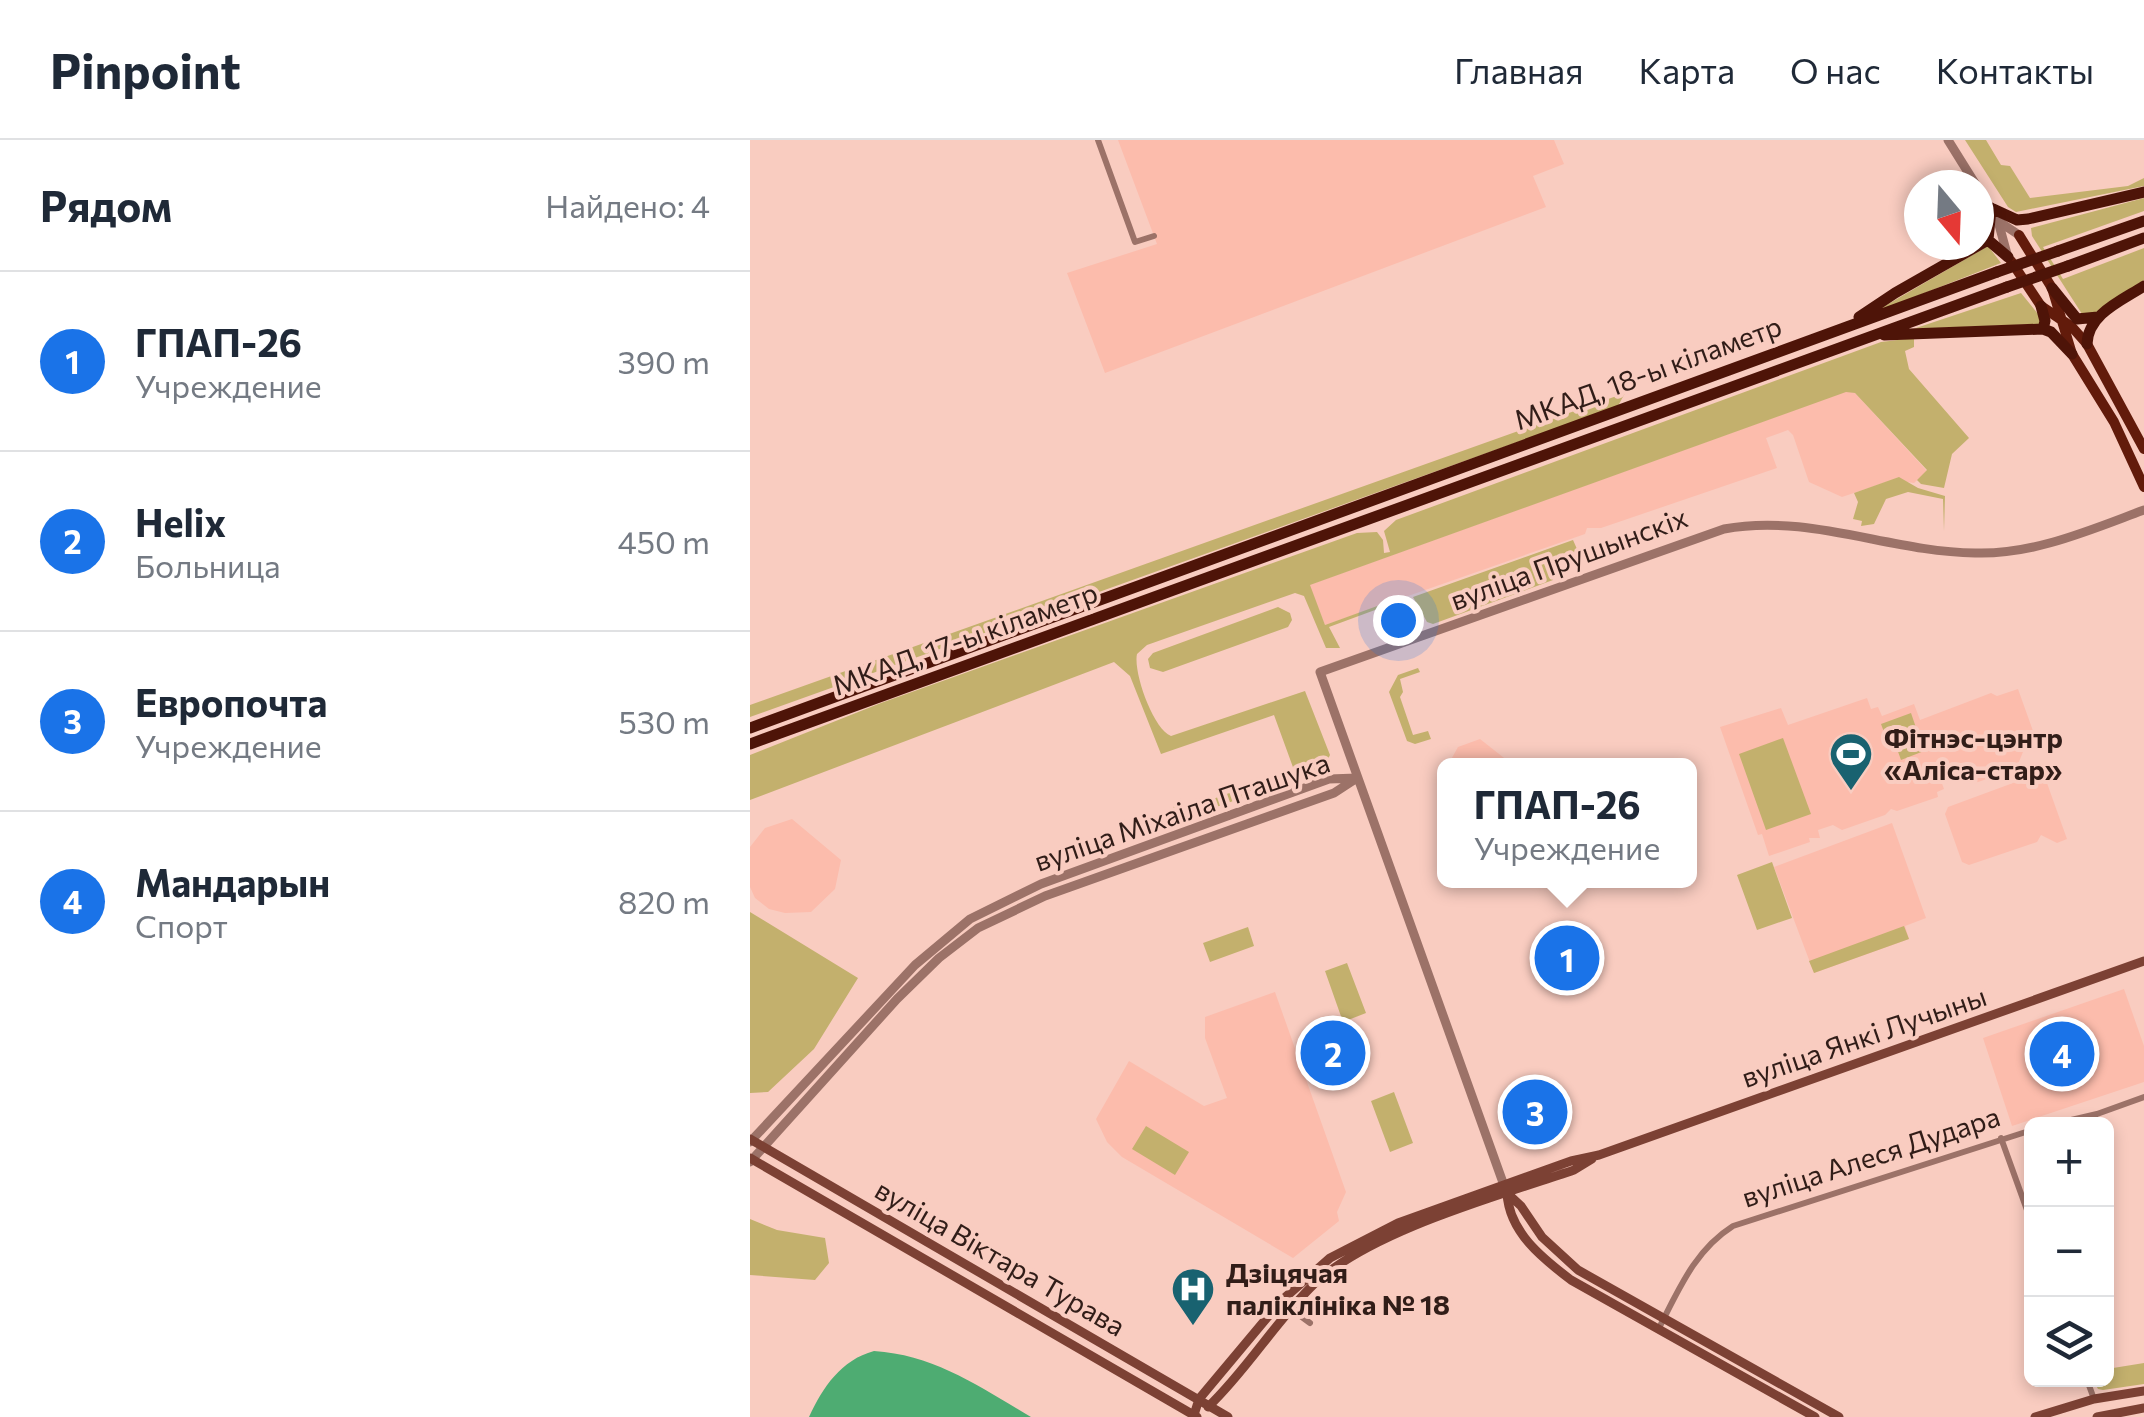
<!DOCTYPE html>
<html lang="ru">
<meta charset="utf-8">
<style>
:root{--surface:#fff;--page:#f6f6f7;--text:#1f2937;--muted:#747a83;--line:#e0e1e3;--accent:#1a73e8}
body{margin:0;font-family:Commissioner,sans-serif;background:var(--page);color:var(--text)}
.controls{position:absolute;right:30px;bottom:30px;display:grid;overflow:hidden;border-radius:15px;box-shadow:0 5px 15px #0003}
.controls button{width:90px;height:90px;display:grid;place-items:center;padding:0;border:0;border-bottom:2px solid var(--line);background:var(--surface);color:var(--text);font:50px sans-serif}
.compass{position:absolute;left:1154px;top:30px;width:90px;height:90px;border-radius:50%;background:var(--surface);box-shadow:0 5px 15px #0003;rotate:161deg}
.you{position:absolute;left:648px;top:480px;width:35px;height:35px;margin:-25px;border:8px solid #fff;border-radius:50%;background:#1a73e8;box-shadow:0 0 0 15px #1a73e833}
.badge{display:grid;place-items:center;width:65px;height:65px;border-radius:50%;background:var(--accent);color:#fff;font-size:32px;font-weight:700}
.pin{position:absolute;translate:-50% -50%;border:5px solid #fff;box-shadow:0 2px 10px #0006}
.popup{position:absolute;left:687px;top:618px;width:260px;height:130px;box-sizing:border-box;display:grid;place-content:center;border-radius:15px;background:var(--surface);filter:drop-shadow(0 2px 8px #0005);font-size:32px;white-space:nowrap;color:var(--muted)}
.popup b{font-size:38px;color:var(--text)}
.popup::after{content:'';position:absolute;left:50%;top:100%;margin-left:-20px;border:20px solid transparent;border-top-color:var(--surface)}
.list{margin:0;padding:0;list-style:none}
h2{display:flex;justify-content:space-between;align-items:center;height:130px;margin:0;padding:0 40px;font-size:42px}
h2 small{font-size:32px;font-weight:400;color:var(--muted)}
.list li{display:grid;grid-template-columns:65px 1fr auto;gap:30px;align-items:center;box-sizing:border-box;height:180px;padding:0 40px;border-top:2px solid var(--line)}
.list b{display:block;font-size:38px;white-space:nowrap}
.list p{margin:0;font-size:32px;white-space:nowrap;color:var(--muted)}
.list em{font-size:32px;font-style:normal;color:var(--muted)}
.icon{flex:none;width:55px;height:55px;fill:none;stroke:currentColor;stroke-width:2;stroke-linecap:round;stroke-linejoin:round}
.map{position:relative;flex:none;width:1394px;height:1277px;overflow:hidden}
header{display:flex;align-items:center;gap:60px;box-sizing:border-box;height:140px;padding:0 50px;background:var(--surface);border-bottom:2px solid var(--line)}
header strong{font-size:48px}
nav{display:flex;gap:55px;margin-inline-start:auto;font-size:35px}
main{display:flex}
aside{flex:1;background:var(--surface)}
.map>svg:first-child{display:block}
.built{fill:#fcbcac}
.green{fill:#c3b06d}
.water{fill:#4eac72}
.lines{fill:none;stroke-linecap:round;stroke-linejoin:round}
.minor{stroke:#9c7268;stroke-width:6}
.tertiary{stroke:#9c7268;stroke-width:9}
.secondary{stroke:#7c4134;stroke-width:9}
.primary{stroke:#621b0b;stroke-width:10}
.trunk{stroke:#4e1408;stroke-width:11}
.trunk-bridge{stroke:#4e1408;stroke-width:11}
.labels{text-anchor:middle;stroke-width:8;stroke-linejoin:round;paint-order:stroke}
.street-label{font-size:28px;fill:#311d18;stroke:#f9ccc0}
.poi-label{font-size:28px;font-weight:bold;fill:#311d18;stroke:#f9ccc0;text-anchor:start}
</style>
<header>
<strong>Pinpoint</strong>
<nav><a>Главная</a><a>Карта</a><a>О нас</a><a>Контакты</a></nav>
</header>
<main>
<aside>
<h2>Рядом<small>Найдено: 4</small></h2>
<ul class="list">
<li><span class="badge">1</span><div><b>ГПАП-26</b><p>Учреждение</p></div><em>390 m</em></li>
<li><span class="badge">2</span><div><b>Helix</b><p>Больница</p></div><em>450 m</em></li>
<li><span class="badge">3</span><div><b>Европочта</b><p>Учреждение</p></div><em>530 m</em></li>
<li><span class="badge">4</span><div><b>Мандарын</b><p>Спорт</p></div><em>820 m</em></li>
</ul>
</aside>
<div class="map">
<svg width="1394" height="1277" viewBox="0 0 1394 1277">
<rect width="100%" height="100%" fill="#f9ccc0"/>
<path class="built" d="M368,0H804L814,24L783,36L796,67L355,233L317,133L407,104Z
M1097,251L1105,253L1177,331L1164,343L1150,341L1148,338L1092,357L1059,342L1043,295L1038,290L1016,298L1027,328L851,388H837L835,394L575,485L559,445Z
M1268,549L1287,602L1275,607L1266,629L1225,643L1202,633L1192,636L1190,638L1194,649L1187,652L1188,657L1147,671L1141,669L1135,675L1092,690L1083,685L1068,690L1070,698H1059L1060,702L1019,716L1012,694L1008,695L970,587L1031,568L1038,585L1117,558L1121,569L1128,567L1132,576L1164,564L1170,580L1241,553L1247,556Z
M730,599L763,625H698L708,607Z
M1293,632L1317,699L1307,703L1291,695L1287,702L1219,725L1212,722L1195,674L1198,667Z
M42,679L91,720L85,749L61,772L35,773L19,769L5,758L0,747V707L15,688Z
M1142,683L1176,778L1155,786L1159,799L1064,833L1024,727Z
M1374,849L1394,906V942L1262,986L1233,898Z
M525,852L596,1052L587,1072L589,1081L543,1118L372,1017L357,1002L346,979L379,921L454,966L477,958L455,898V877Z"/>
<path class="green" d="M1215,0H1236L1251,25L1260,26L1280,58L1378,46L1394,38V46L1266,72L1258,67Z
M1394,58V71L1293,107L1313,139L1394,108V140L1342,175L1332,174L1282,96L1281,88Z
M1238,106L1251,123L1121,174Z
M1271,153L1292,179L1291,184L1163,189Z
M1164,198V207L1155,211L1159,229L1219,298L1202,314L1194,348L1171,344L1167,340L1177,330L1105,253L1096,252L560,445L575,485L652,457V460L579,487L590,508H576L554,456L545,453L397,505L387,514C383,532 403,589 421,596L555,551L580,615L573,629L424,682L423,667L432,664L435,669L544,630L524,575L411,614L380,536L364,522L0,660V615L131,563L607,393L627,392L633,400L634,413L640,412L634,391L646,380L1131,202Z
M875,253L868,266L0,577V565Z
M1149,337L1168,348L1195,356L1194,391L1193,359L1158,352L1136,359L1124,384L1111,386L1112,381L1103,379L1108,362L1104,353Z
M823,400L831,418L847,414L848,418L802,433L803,440L683,484L677,482L663,457Z
M528,467L540,473L542,480L538,487L413,532L400,528L398,519L403,513Z
M668,528L670,532L650,539L653,552L650,557L663,595L678,591L681,599L665,604L657,601L639,552L648,535Z
M1161,573L1174,611L1151,620L1146,606L1140,608L1131,584Z
M1033,598L1061,674L1016,690L989,614Z
M1022,722L1042,778L1007,790L987,735Z
M0,772L108,838L64,909L18,952L0,953Z
M1154,786L1159,799L1064,833L1059,821Z
M498,787L504,806L460,822L453,803Z
M597,823L616,873L593,882L575,831Z
M644,952L663,1003L640,1012L621,961Z
M396,986L439,1012L425,1035L382,1009Z
M0,1079L27,1090L75,1098L79,1123L65,1140L0,1135Z
M1394,1223V1244L1353,1250L1348,1249L1343,1240H1356L1357,1229Z"/>
<path class="water" d="M124,1211C185,1215 230,1247 281,1277H59C73,1247 91,1220 124,1211Z"/>
<g class="lines">
<path class="minor" d="M348,0L385,102L404,96
M1304,984L1347,974L1394,957
M1251,998L1282,1084
M541,1169L560,1183
M909,1188C929,1149 945,1110 983,1086L1282,990
M1337,1240L1344,1259"/>
<path class="tertiary" d="M1198,0L1226,45
M1229,49L1248,81L1257,114
M1248,81L1269,95
M0,1002L165,825L220,779L291,744L579,639L607,638
M0,1022L147,859L189,818L228,788L295,756L584,653L607,638
M756,1051L570,532L974,389C1059,373 1140,412 1225,413C1283,415 1340,390 1394,370"/>
<path class="secondary" d="M0,999L478,1277
M0,1018L447,1277
M757,1053L771,1066L792,1097L828,1130L1089,1277
M757,1053C759,1092 792,1118 821,1140L1065,1277
M458,1267C497,1230 525,1182 564,1144C622,1090 748,1056 824,1030L842,1019
M444,1275L449,1259L531,1161L580,1118L648,1083L821,1021L849,1015L1394,821
M1285,1277L1344,1259L1394,1251
M1347,1277L1394,1268"/>
<path class="primary" d="M1269,95L1302,148L1322,214L1364,282L1394,347
M1261,121L1291,166L1322,187L1337,204L1394,309"/>
<path class="trunk" d="M1241,68L1267,80L1278,79L1394,52
M1238,100L1241,68
M1238,100L1258,117
M1308,111L1394,81
M1318,126L1394,98
M1302,148L1327,179L1348,177
M1291,166L1295,181L1293,189
M1109,177L1145,153L1238,100
M1134,195L1293,189L1301,192L1322,214
M1337,204C1338,174 1371,161 1394,146
M0,588L1247,132
M0,604L1257,147"/>
<path class="trunk-bridge" d="M1247,132L1308,111
M1257,147L1318,126"/>
</g>
<defs>
<g id="stadium-pin" transform="scale(2.25)"><path d="M0 17L-7.5 6A9.5 9.5 0 1 1 7.5 6Z" fill="#196270" stroke="#f9ccc0"/><path d="M0-5a6.5 5 0 1 0 0 10a6.5 5 0 1 0 0-10ZM-3.5-1.8h7v3.6h-7Z" fill="#fff"/></g>
<g id="hospital-pin" transform="scale(2.25)"><path d="M0 17L-7.5 6A9.5 9.5 0 1 1 7.5 6Z" fill="#196270" stroke="#f9ccc0"/><path d="M-5-5h3v3.5h4V-5h3V5h-3V1.5h-4V5h-3Z" fill="#fff"/></g>
</defs>
<g fill-rule="evenodd">
<use href="#stadium-pin" x="1101" y="614"/>
<use href="#hospital-pin" x="443" y="1149"/>
</g>
<g class="labels">
<g class="street-label">
<text transform="translate(898 233) rotate(-20)" y="10">МКАД, 18-ы кіламетр</text>
<text transform="translate(819 419) rotate(-20)" y="10">вуліца Прушынскіх</text>
<text transform="translate(215 499) rotate(-20)" y="10">МКАД, 17-ы кіламетр</text>
<text transform="translate(432 672) rotate(-19)" y="10">вуліца Міхаіла Пташука</text>
<text transform="translate(1114 897) rotate(-19)" y="10">вуліца Янкі Лучыны</text>
<text transform="translate(1121 1017) rotate(-18)" y="10">вуліца Алеся Дудара</text>
<text transform="translate(250 1118) rotate(30)" y="10">вуліца Віктара Турава</text>
</g>
<g class="poi-label">
<text x="1134" y="608">Фітнэс-цэнтр<tspan x="1134" dy="32">«Аліса-стар»</tspan></text>
<text x="476" y="1143">Дзіцячая<tspan x="476" dy="32">паліклініка № 18</tspan></text>
</g>
</g>
</svg>
<div class="controls">
<button>+</button>
<button>−</button>
<button><svg class="icon" aria-label="layers" viewBox="0 0 24 24"><path d="M12 4l9 5-9 5-9-5zM3 14l9 5 9-5"/></svg></button>
</div>
<svg class="compass" viewBox="-18 -18 36 36"><path d="M0-13l5 13h-10z" fill="#e53935"/><path d="M0 13l5-13h-10z" fill="#747a83"/></svg>
<div class="you"></div>
<div class="pin badge" style="left:817px;top:818px">1</div>
<div class="popup"><b>ГПАП-26</b>Учреждение</div>
<div class="pin badge" style="left:583px;top:913px">2</div>
<div class="pin badge" style="left:785px;top:972px">3</div>
<div class="pin badge" style="left:1312px;top:914px">4</div>
</div>
</main>
